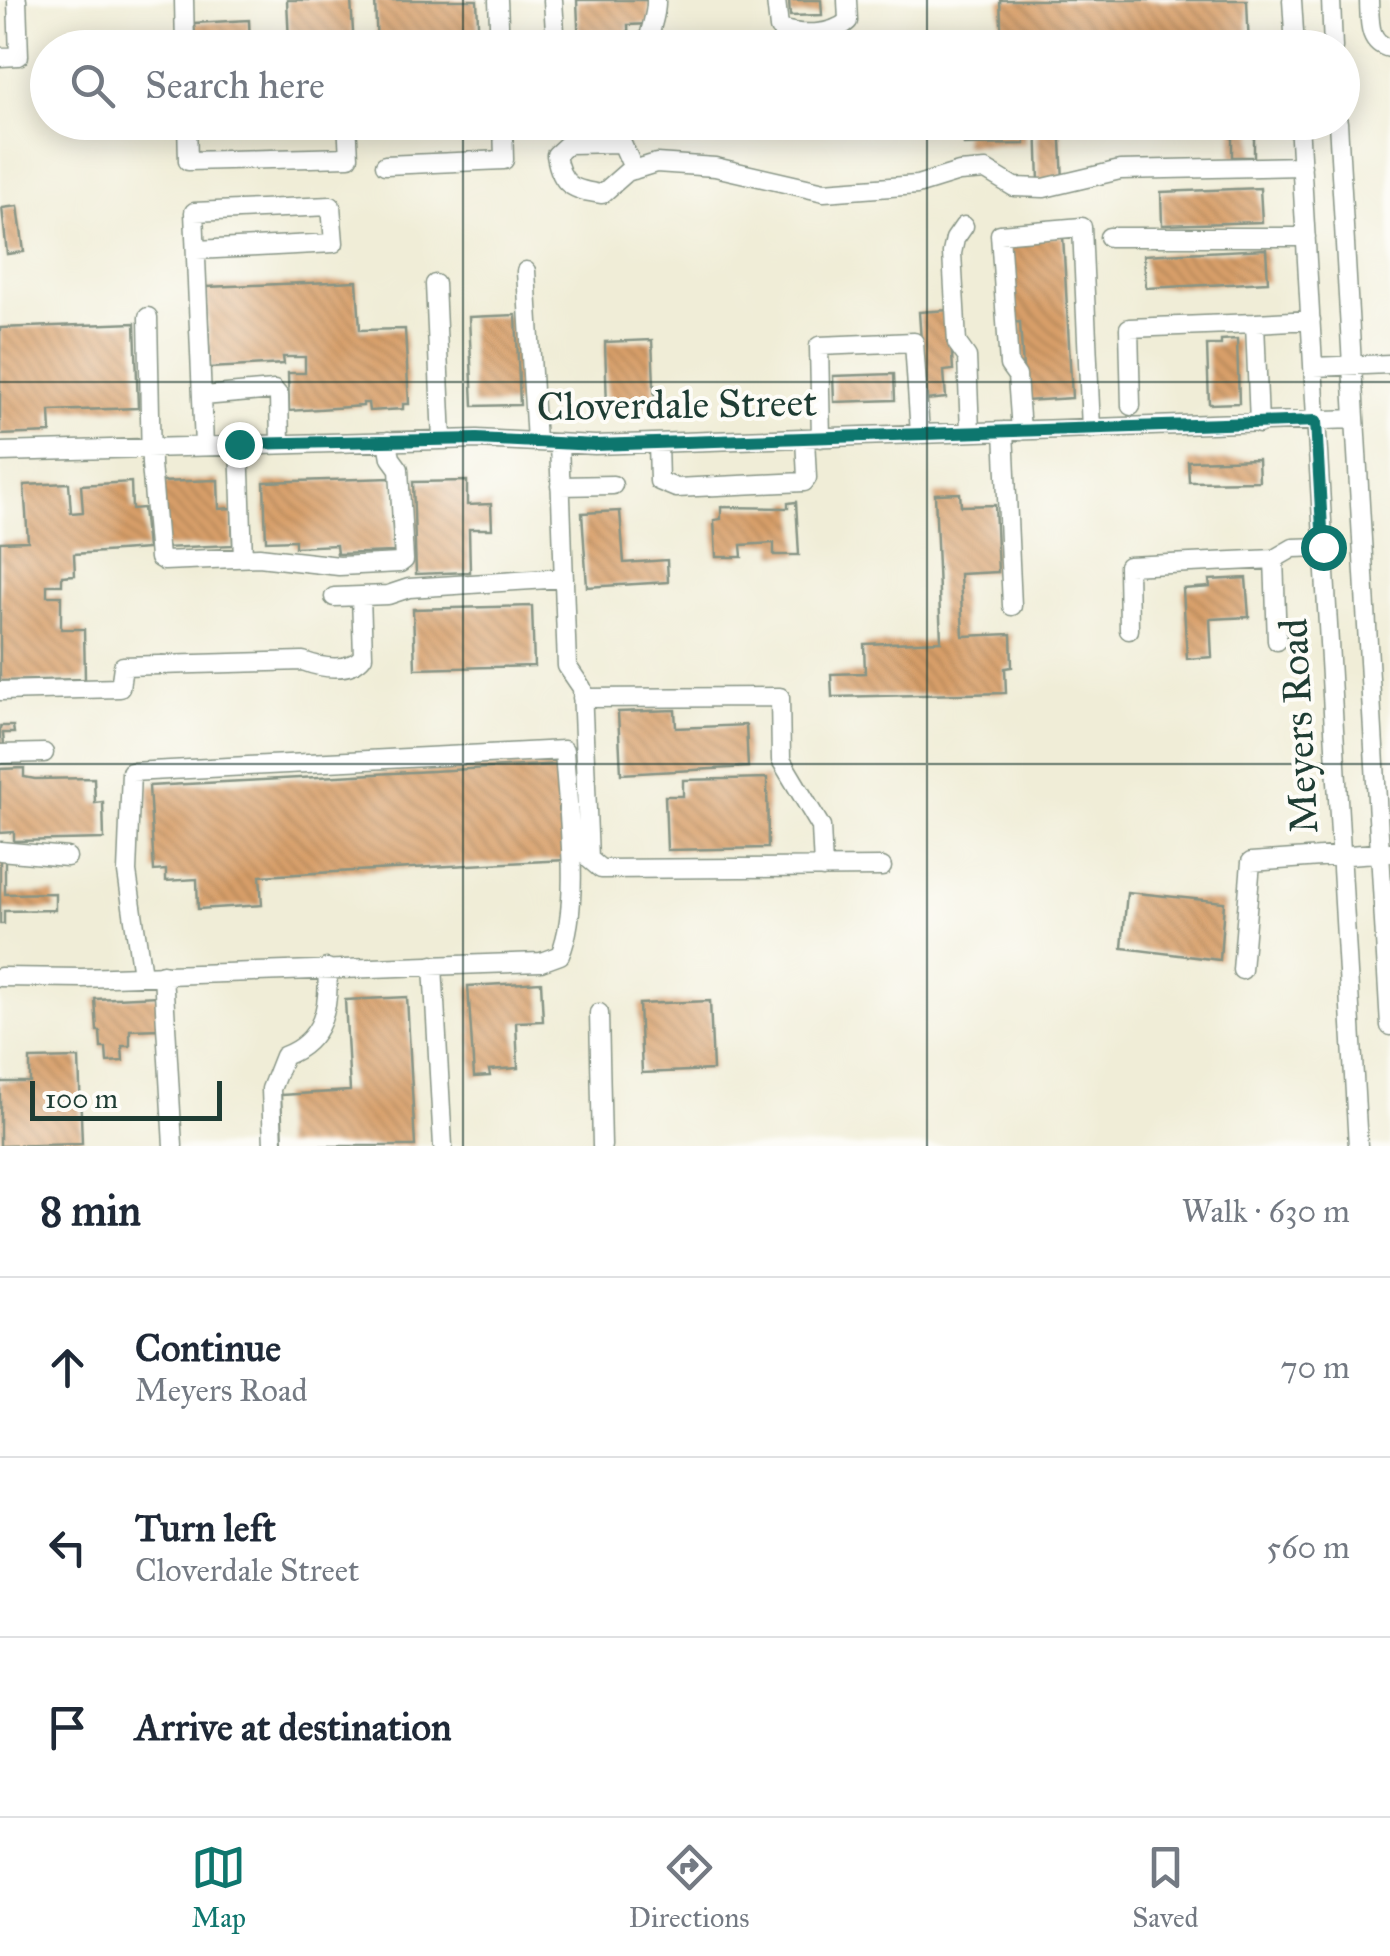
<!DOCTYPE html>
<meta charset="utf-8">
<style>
:root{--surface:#fff;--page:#f6f6f7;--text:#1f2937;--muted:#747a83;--line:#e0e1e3;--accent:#0f766e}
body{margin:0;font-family:"IM FELL Great Primer",serif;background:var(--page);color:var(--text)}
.scale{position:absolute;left:30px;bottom:25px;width:192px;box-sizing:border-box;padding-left:10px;border:5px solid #1f3d34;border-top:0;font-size:28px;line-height:35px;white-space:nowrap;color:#1f3d34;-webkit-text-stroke:8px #fdfcf7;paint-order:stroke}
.stop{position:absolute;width:30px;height:30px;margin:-22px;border:8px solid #0f766e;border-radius:50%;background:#fff}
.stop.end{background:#0f766e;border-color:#fff;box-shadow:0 2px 10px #0008}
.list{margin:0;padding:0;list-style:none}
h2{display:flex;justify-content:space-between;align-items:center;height:130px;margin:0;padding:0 40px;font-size:42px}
h2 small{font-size:32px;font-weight:400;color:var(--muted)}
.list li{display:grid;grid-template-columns:65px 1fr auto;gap:30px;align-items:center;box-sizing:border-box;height:180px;padding:0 40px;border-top:2px solid var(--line)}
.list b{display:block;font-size:38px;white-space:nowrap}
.list p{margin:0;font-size:32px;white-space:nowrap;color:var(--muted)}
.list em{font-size:32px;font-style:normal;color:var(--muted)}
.icon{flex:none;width:55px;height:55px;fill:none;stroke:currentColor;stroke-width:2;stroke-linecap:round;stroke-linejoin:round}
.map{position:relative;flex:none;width:1390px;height:1146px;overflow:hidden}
.search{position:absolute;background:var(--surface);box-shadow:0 5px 25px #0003;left:30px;right:30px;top:30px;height:110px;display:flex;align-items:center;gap:25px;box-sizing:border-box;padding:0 35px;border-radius:55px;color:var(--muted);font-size:38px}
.sheet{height:670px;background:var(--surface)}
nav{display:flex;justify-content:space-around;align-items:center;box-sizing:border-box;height:140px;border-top:2px solid var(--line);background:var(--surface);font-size:28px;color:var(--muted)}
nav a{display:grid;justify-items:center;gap:5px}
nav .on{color:var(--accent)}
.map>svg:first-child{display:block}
.building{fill:url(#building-back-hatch)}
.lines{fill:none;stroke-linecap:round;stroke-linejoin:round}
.minor-casing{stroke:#889586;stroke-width:21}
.minor{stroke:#fff;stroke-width:18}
.route{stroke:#0f766e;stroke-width:12}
.grid{fill:none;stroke:#1f3d34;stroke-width:2.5;stroke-opacity:0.55}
.labels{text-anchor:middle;stroke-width:8;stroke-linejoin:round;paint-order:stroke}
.street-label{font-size:40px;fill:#1f3d34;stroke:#fdfcf7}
</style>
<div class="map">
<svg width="1390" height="1146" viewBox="0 0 1390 1146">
<defs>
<pattern id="building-back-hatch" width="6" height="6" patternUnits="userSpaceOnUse" patternTransform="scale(2.5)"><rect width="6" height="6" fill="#d89f69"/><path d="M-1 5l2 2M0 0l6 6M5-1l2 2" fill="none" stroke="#af8357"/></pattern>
</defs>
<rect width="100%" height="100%" fill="#fdfcf7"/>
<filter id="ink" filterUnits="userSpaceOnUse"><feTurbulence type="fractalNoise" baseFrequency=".01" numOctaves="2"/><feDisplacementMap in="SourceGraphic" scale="20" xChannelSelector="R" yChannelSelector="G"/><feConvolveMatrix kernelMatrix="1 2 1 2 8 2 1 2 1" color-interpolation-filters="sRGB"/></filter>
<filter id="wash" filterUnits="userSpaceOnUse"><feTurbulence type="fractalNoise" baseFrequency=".0048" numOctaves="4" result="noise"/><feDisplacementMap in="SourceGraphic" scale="40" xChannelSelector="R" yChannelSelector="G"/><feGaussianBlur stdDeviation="2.25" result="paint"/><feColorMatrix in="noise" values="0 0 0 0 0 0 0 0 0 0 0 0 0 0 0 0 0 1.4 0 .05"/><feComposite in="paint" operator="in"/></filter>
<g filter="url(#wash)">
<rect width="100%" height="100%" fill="#f0edd7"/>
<g id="blocks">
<path class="building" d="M287,0H351L354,48H196L194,23L249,20L250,44L289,42Z
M375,0H477L479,48H377Z
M577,0H649L650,24L628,25L629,48H579Z
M789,0H821L822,15L790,16Z
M1000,0H1247L1249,48H1002Z
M963,122H1024L1025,144L964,145Z
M1037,122H1060L1063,181L1039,182Z
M1232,129H1254V157H1232Z
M1260,188L1262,222L1162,225L1161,192Z
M18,206L24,252L7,254L2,208Z
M1063,236L1072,398L1025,401L1020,322L1009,323L1004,240Z
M1266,249L1268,282L1146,288L1144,255Z
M357,281L360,330L405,329L409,404H403V409L369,411L368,403H363V406L289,411L288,373H305V357H283L284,364L210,368L206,287Z
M949,310L953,370L944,371L946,398L925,400L919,312Z
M516,315L520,405L473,406L469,317Z
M135,323L138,408L50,411L51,433L0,435V328Z
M1237,339L1239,403L1209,404L1207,345H1221V340Z
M652,340L655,407L607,408L605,342Z
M894,374L895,400L834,402L833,376Z
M1258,459L1259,481L1189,482L1188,461Z
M391,478L394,552L337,554L336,545L295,547V540L266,541L264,482Z
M218,480L219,509L232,508L233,545L163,548L160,482Z
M467,481V505L491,504L492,529H469L470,572L416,574L413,482Z
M131,482L132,509L143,508L147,549L74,554L75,575L62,576V585H47V596H61V629H84L85,679L0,681V542L28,541L24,485L69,483L71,513L83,512L81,485Z
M960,493L961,506L995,505L998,572L960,574L963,636L1011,634L1012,667L1005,668L1006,693L832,697L831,674L865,673L864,644L941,641L935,494Z
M796,502L799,555H774V543L741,545L742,557H716L714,520L721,519V507L788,508V503Z
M620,511L624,563L667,560L668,582L587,587L582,513Z
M1246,578L1249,617L1210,619L1212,657L1187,659L1183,589L1210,587L1209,580Z
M532,606L534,666L415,669L413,609Z
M675,710L676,728L746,725L748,767L621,774L618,712Z
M0,726H13L14,733H3L4,745H0Z
M561,764L566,860L260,876L262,905L198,909L197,879L166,881V870L154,871L149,786Z
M24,768V777L35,779L94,778L95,803L103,802L104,839L14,841V832L0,833V769Z
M767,778L768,848L667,850L665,796H683V780Z
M0,858H5V894L55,893V910L4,911V924H0Z
M1127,892L1224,902L1220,960L1122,948Z
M541,982L543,1021L516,1022L518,1068L489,1070L490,1076L474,1077L468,986Z
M158,996L160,1029L130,1030V1046H122L123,1061L107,1062L106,1048H101L100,1031H97L95,999Z
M407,997L415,1146H283L281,1095L350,1091L345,1000Z
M710,1001L713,1070L642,1073L639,1004Z
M79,1058L82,1144L0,1146V1082H30V1059Z"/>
</g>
</g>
<g filter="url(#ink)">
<use href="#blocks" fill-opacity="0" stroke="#889586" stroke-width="2.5"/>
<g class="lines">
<g class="minor-casing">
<path id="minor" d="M184,0L185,48
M498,0L500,48
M553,0L556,48
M776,0L779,28C799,36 832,36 848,21L847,0
M1292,0L1295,48
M1331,0L1333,48
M1369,0C1370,20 1367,43 1390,48
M648,48C648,30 657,18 656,0
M0,57L19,56L17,0
M187,122L188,161L349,157L347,122
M1299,122L1358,1146
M1338,122L1390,1026
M385,165L504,160L503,122
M634,170L622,143L568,144L556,155C561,186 573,190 602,194L627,172L656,163L715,167L824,192L917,185L959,172L986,170L1014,187L1044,188L1120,170L1302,166
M964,226L955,239L952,253L957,343L967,357L970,432
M1109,237H1306
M196,250L334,243L331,206L194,212L204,445
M526,271L536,442
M435,284L442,440
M148,317L151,464L159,558L164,561L259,557L339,566L400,563L404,560L399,469L391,458L388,441
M1313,367L1390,364
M203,396L274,390L279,396L280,443
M1131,406L1129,328L1255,323
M1259,424L1255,323L1311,320
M1004,431L1012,606
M1021,431L1017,376L1009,365L1000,234L1082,227L1091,429
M821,438L819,346L914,342L920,434
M559,443L567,666L582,688L589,859L601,869L882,867
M658,443L659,481L676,488L804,482L807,478L805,438
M239,444L243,558
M0,452L477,439L595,445L1355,419
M560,486L613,485
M1274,559L1277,641
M334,597L388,595L409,588L564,578
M1129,630L1128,566L1274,559L1293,548L1323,547
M0,691L120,688L123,666L303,661C321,668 350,673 363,656L361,596
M582,698L780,697L781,760L821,827L823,868
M0,754L44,753
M0,851L67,857
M433,965L443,1146
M1242,970L1251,862L1390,852
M163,974L173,1146
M0,977L82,978L541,962L560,955C582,903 567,807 564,750L131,772L127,872L142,975
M599,1013L602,1146
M273,1146L271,1089L284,1056C324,1041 330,1006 327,968"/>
</g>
<use href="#minor" class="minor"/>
</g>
</g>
<g class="lines" filter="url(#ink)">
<path class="route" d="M239,444L477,439L595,445L1316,421L1323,547"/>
</g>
<path class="grid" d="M463,0V48M927,0V48M463,122V1146M927,122V1146M0,382H1390M0,764H1390"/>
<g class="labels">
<g class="street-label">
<text transform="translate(677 404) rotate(-1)" y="14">Cloverdale Street</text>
<text transform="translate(1298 726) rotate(-93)" y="14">Meyers Road</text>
</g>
</g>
</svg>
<div class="scale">100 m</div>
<div class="stop" style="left:1323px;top:547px"></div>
<div class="stop end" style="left:239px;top:444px"></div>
<div class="search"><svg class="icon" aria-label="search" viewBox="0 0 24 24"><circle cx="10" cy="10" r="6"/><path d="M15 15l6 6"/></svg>Search here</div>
</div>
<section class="sheet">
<h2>8 min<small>Walk · 630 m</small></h2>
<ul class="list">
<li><svg class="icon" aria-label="ahead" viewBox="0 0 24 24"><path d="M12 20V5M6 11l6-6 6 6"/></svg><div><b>Continue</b><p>Meyers Road</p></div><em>70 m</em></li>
<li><svg class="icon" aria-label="left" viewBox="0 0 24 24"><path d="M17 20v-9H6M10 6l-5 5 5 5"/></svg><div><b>Turn left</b><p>Cloverdale Street</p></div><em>560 m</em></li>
<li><svg class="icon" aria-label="arrive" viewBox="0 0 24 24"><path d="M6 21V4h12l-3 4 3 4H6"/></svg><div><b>Arrive at destination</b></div></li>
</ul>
</section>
<nav>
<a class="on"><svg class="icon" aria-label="map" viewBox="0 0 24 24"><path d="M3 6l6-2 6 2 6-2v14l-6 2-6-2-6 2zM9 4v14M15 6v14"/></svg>Map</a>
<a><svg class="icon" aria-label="directions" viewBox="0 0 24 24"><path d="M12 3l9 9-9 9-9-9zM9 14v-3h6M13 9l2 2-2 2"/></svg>Directions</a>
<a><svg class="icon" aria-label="saved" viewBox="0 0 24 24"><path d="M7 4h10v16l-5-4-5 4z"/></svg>Saved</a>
</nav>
